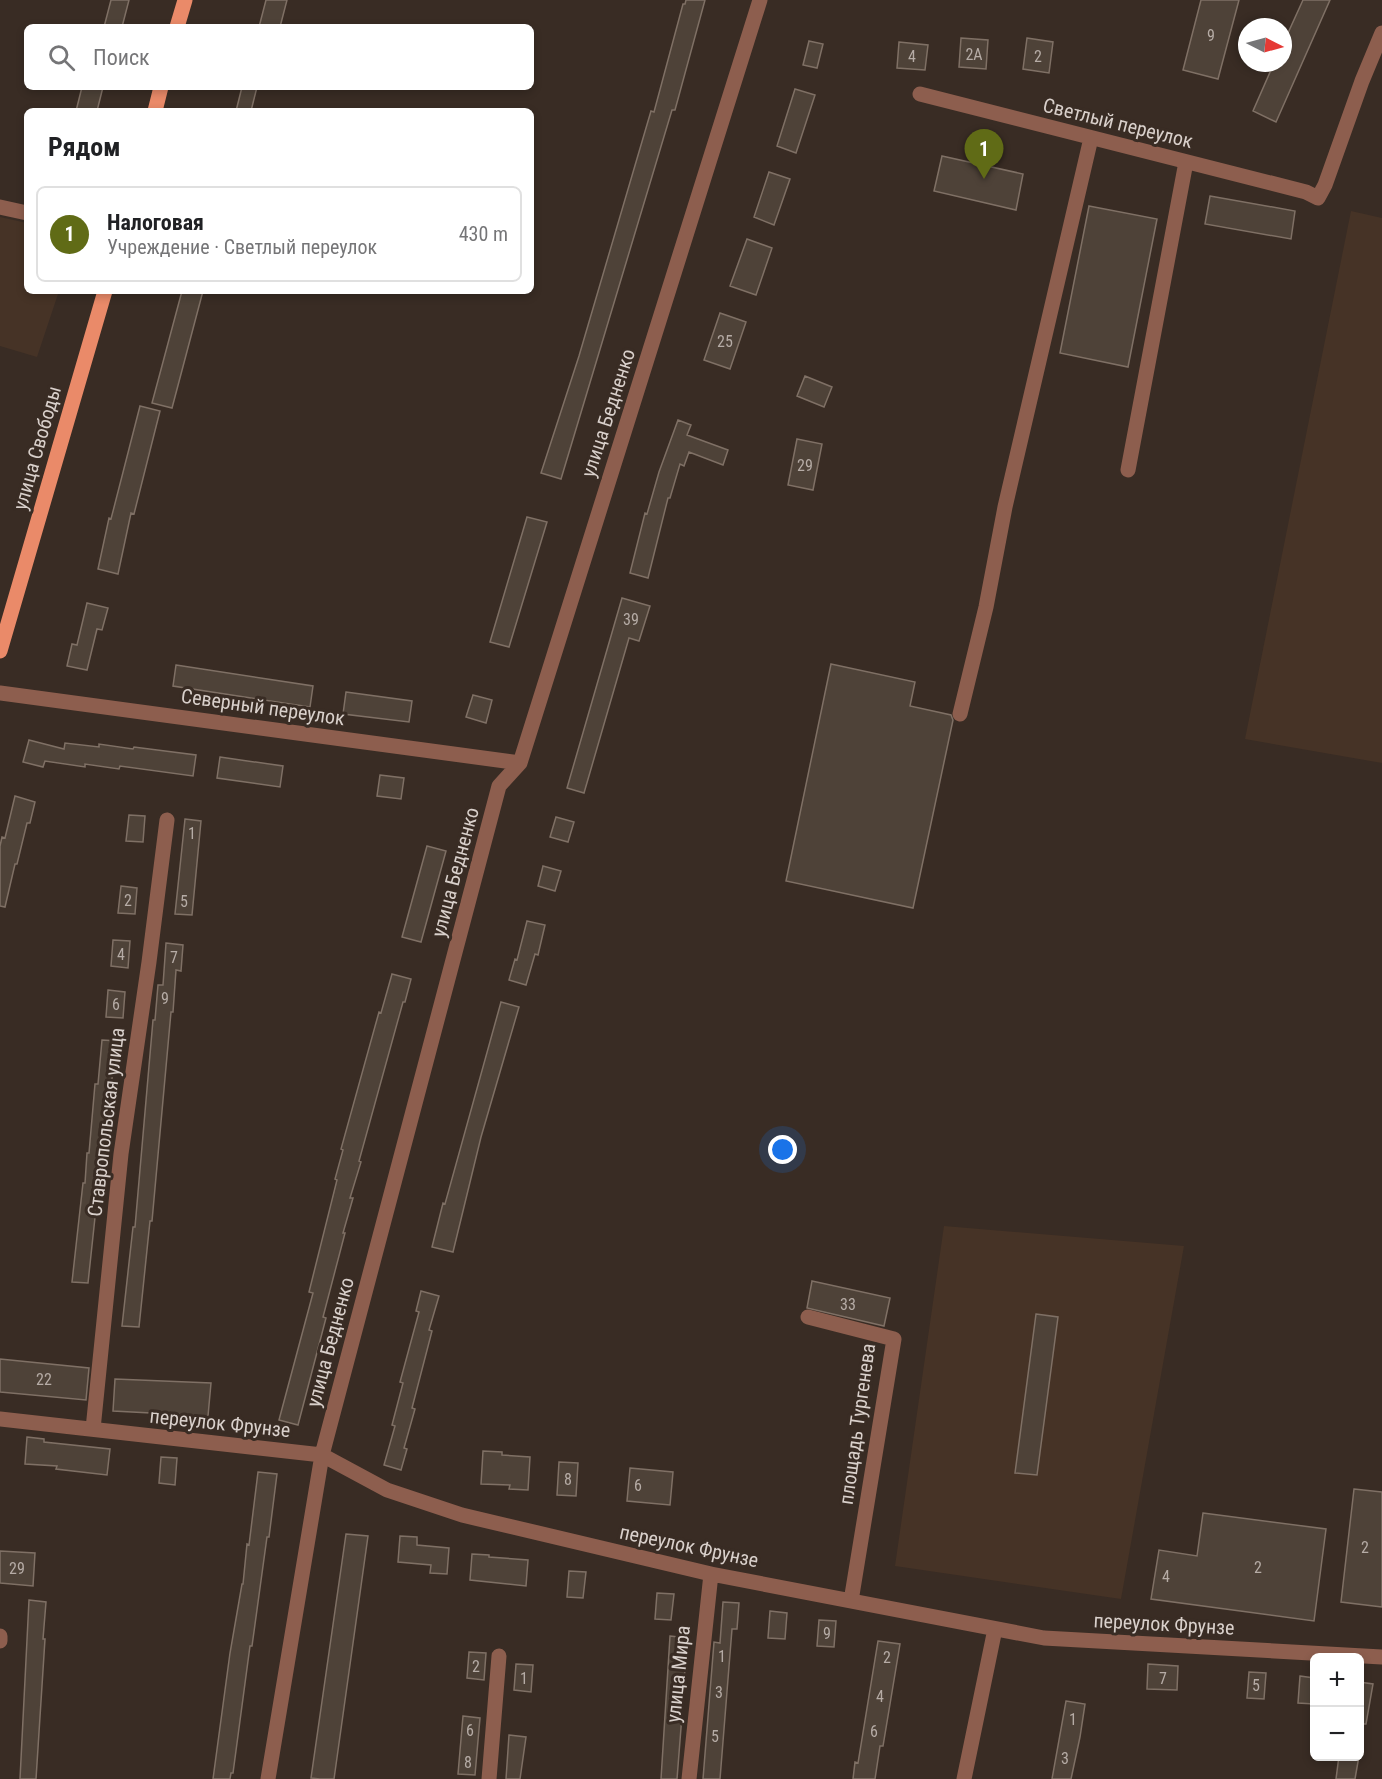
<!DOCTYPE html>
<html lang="ru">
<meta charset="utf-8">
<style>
:root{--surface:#fff;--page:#f6f6f6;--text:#202124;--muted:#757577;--line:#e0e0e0;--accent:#606b16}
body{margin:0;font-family:"Roboto Condensed",sans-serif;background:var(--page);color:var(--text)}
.controls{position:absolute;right:18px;bottom:18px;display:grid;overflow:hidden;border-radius:9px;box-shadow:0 3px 9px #0003}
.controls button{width:54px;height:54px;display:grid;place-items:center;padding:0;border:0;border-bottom:2px solid var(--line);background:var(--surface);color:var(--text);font:30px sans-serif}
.compass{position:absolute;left:1238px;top:18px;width:54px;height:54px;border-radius:50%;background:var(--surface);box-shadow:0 3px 9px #0003;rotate:96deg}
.you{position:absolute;left:783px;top:1150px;width:21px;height:21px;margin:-15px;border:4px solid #fff;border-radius:50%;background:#1a73e8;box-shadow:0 0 0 9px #1a73e833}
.badge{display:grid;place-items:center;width:39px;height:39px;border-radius:50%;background:var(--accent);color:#fff;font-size:20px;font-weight:700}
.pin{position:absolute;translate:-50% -50px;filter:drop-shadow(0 2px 3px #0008)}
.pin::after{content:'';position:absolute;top:32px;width:21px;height:18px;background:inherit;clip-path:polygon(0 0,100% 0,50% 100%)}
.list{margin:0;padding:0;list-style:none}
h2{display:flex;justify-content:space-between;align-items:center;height:78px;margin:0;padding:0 24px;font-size:26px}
h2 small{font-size:20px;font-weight:400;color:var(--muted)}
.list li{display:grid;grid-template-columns:39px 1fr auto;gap:18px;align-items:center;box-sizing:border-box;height:96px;margin:0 12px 12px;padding:0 12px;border:2px solid var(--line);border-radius:9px}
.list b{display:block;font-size:22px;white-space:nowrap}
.list p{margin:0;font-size:20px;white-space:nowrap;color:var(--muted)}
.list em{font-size:20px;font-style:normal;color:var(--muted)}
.icon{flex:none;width:33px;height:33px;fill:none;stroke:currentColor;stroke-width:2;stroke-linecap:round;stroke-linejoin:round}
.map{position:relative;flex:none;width:1382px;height:1779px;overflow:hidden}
.search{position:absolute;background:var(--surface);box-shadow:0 3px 9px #0003;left:24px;top:24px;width:510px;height:66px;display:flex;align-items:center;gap:15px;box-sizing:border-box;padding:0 21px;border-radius:9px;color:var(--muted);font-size:22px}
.panel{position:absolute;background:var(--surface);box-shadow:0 3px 9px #0003;left:24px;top:108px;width:510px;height:186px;border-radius:9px}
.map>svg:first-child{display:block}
.built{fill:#463326}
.building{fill:#4e4238;stroke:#7f7065;stroke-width:1.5}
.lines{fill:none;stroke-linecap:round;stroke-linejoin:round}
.minor{stroke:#8d5e4e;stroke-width:15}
.major{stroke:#ea8a69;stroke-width:15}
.labels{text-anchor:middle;stroke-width:6;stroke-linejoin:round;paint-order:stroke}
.number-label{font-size:16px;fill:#b6aca6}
.street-label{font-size:20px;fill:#d9d0cb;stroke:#392c24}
</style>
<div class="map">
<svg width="1382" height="1779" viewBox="0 0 1382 1779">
<rect width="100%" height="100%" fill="#392c24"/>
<path class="built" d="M1351,211L1382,218V763L1245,739Z
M0,217L27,223V291H59L37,357L0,346Z
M944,1226L1184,1246L1121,1599L895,1566Z"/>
<path class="building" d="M111,0H129L122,27H104Z
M266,0H287L280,27H259Z
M686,0H705L675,110H672L561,479L541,473L579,356L651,111L654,112L683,4H685Z
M1201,0H1239L1218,79L1183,70Z
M1303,0H1330L1276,122L1253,111L1274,63H1283V44Z
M961,38L988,40L986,69L959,67Z
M1027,38L1053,42L1049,73L1023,69Z
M809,41L823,44L817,68L803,65Z
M899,42L928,45L925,70L897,68Z
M82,87H103L97,111H76Z
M242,87H257L251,111H236Z
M795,89L815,95L796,153L777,146Z
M942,156L1023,174L1016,210L934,191Z
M769,172L790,179L774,225L754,217Z
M1210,196L1295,211L1291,239L1205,224Z
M1089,206L1157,219L1128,367L1060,353Z
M747,239L772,248L756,295L730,286Z
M182,291H203L172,408L152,403Z
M720,313L746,322L730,369L704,360Z
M805,376L832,387L824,407L797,396Z
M140,406L160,411L134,514L131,513L118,574L98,569L109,518L111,519Z
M678,420L691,425L687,435L728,450L723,465L689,452L684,466L680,464L670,498H668L648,578L630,573L645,513L647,514L659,472Z
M797,439L822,444L813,490L788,485Z
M527,517L547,522L509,647L490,642Z
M622,598L650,606L639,641L629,638L584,793L567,788Z
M87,603L108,608L102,630L97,629L87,670L67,666L72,644L77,645Z
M831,664L915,682L910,706L951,715L953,720L913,908L786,881Z
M176,665L313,686L310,707L173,686Z
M346,692L412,701L409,722L343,714Z
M473,695L492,700L486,723L466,717Z
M29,740L64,749L65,743L99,747V744L133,749L134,747L196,755L193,776L120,766L119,769L85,764V767L45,761L43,767L23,762Z
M220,757L283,766L280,787L217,778Z
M380,775L404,778L401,799L377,796Z
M15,796L35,802L30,823H27L17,864H15L5,907L0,906V846L2,837L5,838Z
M129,815L145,816L143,842L126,841Z
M556,817L574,822L568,842L550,837Z
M185,819L201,821L192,915L175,914Z
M427,846L446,851L421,942L402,937Z
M543,866L561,871L555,891L538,886Z
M121,886L137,888L135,914L118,913Z
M527,921L545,925L538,955L535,954L526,985L509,980L515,959L517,960Z
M113,940L130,941L128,968L111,966Z
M166,943L183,945L181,971L176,970L173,1012H171L152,1221H150L139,1327L122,1326L133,1227H135L153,1020H155L158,985H163Z
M392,974L411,979L405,1002H403L359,1161L361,1162L350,1198H353L343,1233H345L323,1317L326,1318L298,1425L279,1420L313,1293L309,1292L337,1180L335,1179L343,1150L341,1149L379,1012L381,1013Z
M108,990L125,992L123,1018L106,1017Z
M501,1002L519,1007L481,1137L453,1252L432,1247L443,1203L445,1204Z
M102,1040L118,1041L116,1067H113L106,1144H105L102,1180H99L88,1283L72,1282L83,1183H85L87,1153H89L95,1084H98Z
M812,1281L890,1298L884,1326L807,1308Z
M421,1291L439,1296L429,1330L432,1331L412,1408L415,1409L404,1448L407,1449L401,1470L384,1465L395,1426L392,1425L403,1383L400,1382L419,1312L416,1311Z
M1036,1314L1058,1317L1037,1475L1015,1473Z
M0,1359L89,1368L86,1400L0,1392Z
M115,1379L211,1383L208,1416L113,1411Z
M27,1437L44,1439V1442L110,1449L107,1475L56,1469L57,1466L25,1464Z
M483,1451L502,1452V1455L530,1457L528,1490L509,1489L510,1485L481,1484Z
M161,1457L177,1458L175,1485L159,1483Z
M559,1462L578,1463L576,1496L557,1495Z
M630,1468L673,1472L670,1505L627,1501Z
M258,1472L277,1474L269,1537H267L252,1646H250L233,1773H231L230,1779H213L230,1653L242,1584H243L247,1544L249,1545Z
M1354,1489L1382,1492V1607L1341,1602Z
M1203,1513L1326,1529L1314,1621L1151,1599L1159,1550L1197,1556Z
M346,1534L368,1536L334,1779H320L311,1778Z
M400,1536L417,1537V1545L449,1548L447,1574L430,1573L431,1565L398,1562Z
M0,1551L35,1553L33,1586L0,1583Z
M472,1554L489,1555V1557L528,1560L526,1586L470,1580Z
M569,1571L586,1572L583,1598L567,1597Z
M657,1593L674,1594L671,1620L655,1619Z
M29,1600L46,1602L43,1639H45L36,1779H20Z
M723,1602L739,1603L737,1629H732L720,1779H703L714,1642L720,1643Z
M770,1611L787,1613L785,1639L768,1638Z
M819,1620L836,1621L834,1647L817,1646Z
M670,1636L687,1638L682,1715L677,1779H661Z
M878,1641L900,1644L883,1746H880L875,1779H853L855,1762L858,1763Z
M469,1652L486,1653L484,1680L467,1678Z
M516,1664L533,1665L531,1692L514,1690Z
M1148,1664L1178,1666L1177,1690L1147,1689Z
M1249,1672L1266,1673L1264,1699L1247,1698Z
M1300,1676L1314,1678V1704L1298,1703Z
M1359,1682L1373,1684L1366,1724H1359Z
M1066,1701L1085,1704L1080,1737L1071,1779H1052Z
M463,1716L480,1718L475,1775L458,1774Z
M509,1735L526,1737L520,1779H506Z
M1339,1756H1359L1355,1779H1336Z"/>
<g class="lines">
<path class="minor" d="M920,94L1306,192L1318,198L1325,185L1362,81L1382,33
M0,207L27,213
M1128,470L1186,162
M0,693L520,763
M960,714L986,607L1005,507L1091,138
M808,1317L894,1339L851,1601
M0,1419L322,1455L387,1490L462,1515L711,1574L1044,1638L1382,1657
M93,1429L121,1154L149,962L167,820
M0,1636V1641
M268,1779L322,1455L499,786L520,763L760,0
M489,1779L499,1656
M689,1779L711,1574
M964,1779L995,1629"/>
<path class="major" d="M177,27L185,0
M155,111L161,87
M0,651L105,291"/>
</g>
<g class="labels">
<g class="number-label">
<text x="1211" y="41">9</text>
<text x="974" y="60">2А</text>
<text x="912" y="62">4</text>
<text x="1038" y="62">2</text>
<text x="725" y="347">25</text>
<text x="805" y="471">29</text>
<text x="631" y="625">39</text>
<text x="192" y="839">1</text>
<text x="128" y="906">2</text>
<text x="184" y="907">5</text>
<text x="121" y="960">4</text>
<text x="174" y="963">7</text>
<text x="165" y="1004">9</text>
<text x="116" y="1010">6</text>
<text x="848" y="1310">33</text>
<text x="44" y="1385">22</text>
<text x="568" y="1485">8</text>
<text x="638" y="1491">6</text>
<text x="1365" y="1553">2</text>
<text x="1258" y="1573">2</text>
<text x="17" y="1574">29</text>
<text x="1166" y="1582">4</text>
<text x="827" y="1639">9</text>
<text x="722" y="1662">1</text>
<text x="887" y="1663">2</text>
<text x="476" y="1672">2</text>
<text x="524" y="1684">1</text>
<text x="1163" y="1684">7</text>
<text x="1256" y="1691">5</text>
<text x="719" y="1698">3</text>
<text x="880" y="1702">4</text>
<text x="1073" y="1725">1</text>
<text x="470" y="1736">6</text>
<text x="874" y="1737">6</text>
<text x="715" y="1742">5</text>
<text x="1065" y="1764">3</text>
<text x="468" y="1768">8</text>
</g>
<g class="street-label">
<text transform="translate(1118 123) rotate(14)" y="7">Светлый переулок</text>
<text transform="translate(608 413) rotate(-72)" y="7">улица Бедненко</text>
<text transform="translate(37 448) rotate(-74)" y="7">улица Свободы</text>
<text transform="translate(263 707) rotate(8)" y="7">Северный переулок</text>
<text transform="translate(455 872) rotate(-75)" y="7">улица Бедненко</text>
<text transform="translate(106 1122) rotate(-83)" y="7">Ставропольская улица</text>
<text transform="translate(330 1342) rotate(-75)" y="7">улица Бедненко</text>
<text transform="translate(220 1423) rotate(6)" y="7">переулок Фрунзе</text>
<text transform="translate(857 1424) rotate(-82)" y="7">площадь Тургенева</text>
<text transform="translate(689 1546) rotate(12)" y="7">переулок Фрунзе</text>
<text transform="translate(1164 1624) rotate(3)" y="7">переулок Фрунзе</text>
<text transform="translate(678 1674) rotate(-84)" y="7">улица Мира</text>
</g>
</g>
</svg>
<div class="controls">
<button>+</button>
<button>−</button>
</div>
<svg class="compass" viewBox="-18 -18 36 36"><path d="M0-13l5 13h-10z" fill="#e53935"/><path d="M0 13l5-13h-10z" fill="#757577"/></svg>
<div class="you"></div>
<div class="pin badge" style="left:984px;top:179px">1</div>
<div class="search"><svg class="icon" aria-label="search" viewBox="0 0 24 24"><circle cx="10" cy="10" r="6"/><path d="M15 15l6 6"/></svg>Поиск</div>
<section class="panel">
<h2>Рядом<small></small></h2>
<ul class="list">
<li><span class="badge">1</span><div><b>Налоговая</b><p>Учреждение · Светлый переулок</p></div><em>430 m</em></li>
</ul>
</section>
</div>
